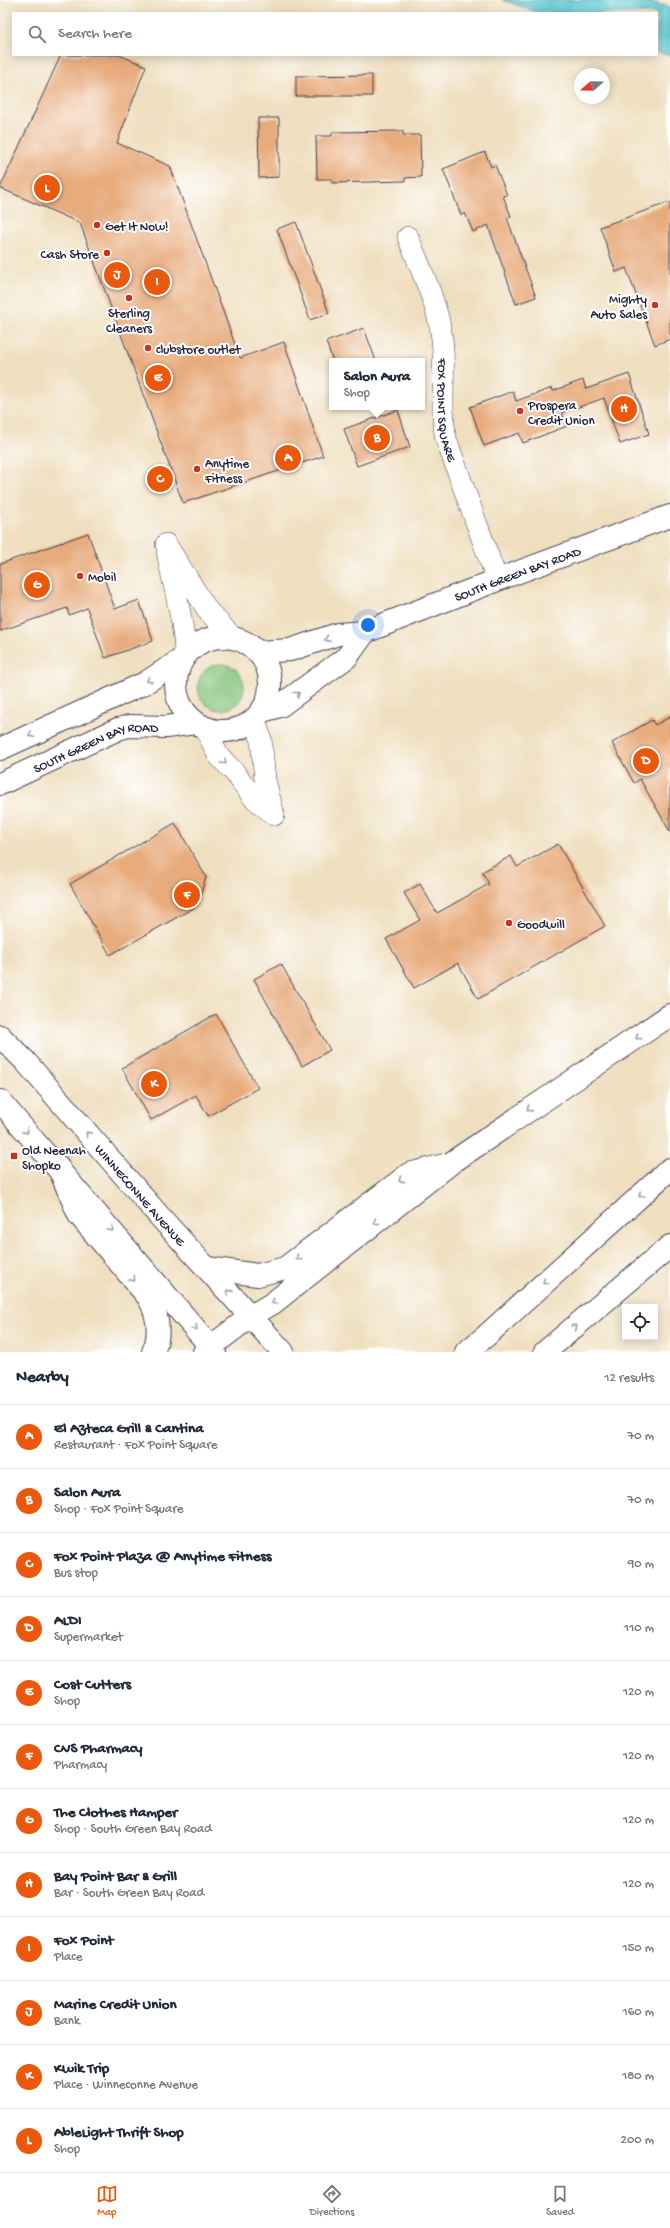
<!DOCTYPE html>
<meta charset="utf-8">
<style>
:root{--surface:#fff;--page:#f2f2f3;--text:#1f2937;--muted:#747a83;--line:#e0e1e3;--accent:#ea580c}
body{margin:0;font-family:"Gochi Hand",sans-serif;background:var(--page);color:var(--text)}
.controls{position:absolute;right:12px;bottom:12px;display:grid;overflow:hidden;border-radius:0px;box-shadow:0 2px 10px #0003}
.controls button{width:36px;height:36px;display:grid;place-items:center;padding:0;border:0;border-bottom:1px solid var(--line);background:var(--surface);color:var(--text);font:20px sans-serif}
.compass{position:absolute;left:574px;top:68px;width:36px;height:36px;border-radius:50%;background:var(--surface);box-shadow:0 2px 10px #0003;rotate:250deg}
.you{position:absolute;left:368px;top:625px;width:14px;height:14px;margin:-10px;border:3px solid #fff;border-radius:50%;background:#1a73e8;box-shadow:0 0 0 6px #1a73e833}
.badge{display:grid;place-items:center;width:26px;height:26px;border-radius:50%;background:var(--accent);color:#fff;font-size:13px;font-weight:700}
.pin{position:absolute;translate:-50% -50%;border:2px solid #fff;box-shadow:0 1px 4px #0006}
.popup{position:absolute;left:329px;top:358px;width:96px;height:52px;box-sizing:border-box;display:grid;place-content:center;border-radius:0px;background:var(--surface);filter:drop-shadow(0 1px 3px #0005);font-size:13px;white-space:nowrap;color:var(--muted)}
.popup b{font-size:15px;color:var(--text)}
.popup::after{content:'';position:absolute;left:50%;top:100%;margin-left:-8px;border:8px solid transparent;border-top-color:var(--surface)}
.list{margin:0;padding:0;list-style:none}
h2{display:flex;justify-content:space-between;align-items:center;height:52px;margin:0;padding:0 16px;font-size:17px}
h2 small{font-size:13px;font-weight:400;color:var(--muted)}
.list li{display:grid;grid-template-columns:26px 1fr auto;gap:12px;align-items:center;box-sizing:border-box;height:64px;padding:0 16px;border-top:1px solid var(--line)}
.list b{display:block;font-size:15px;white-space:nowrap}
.list p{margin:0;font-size:13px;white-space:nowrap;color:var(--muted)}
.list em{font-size:13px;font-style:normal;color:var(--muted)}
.icon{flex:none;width:22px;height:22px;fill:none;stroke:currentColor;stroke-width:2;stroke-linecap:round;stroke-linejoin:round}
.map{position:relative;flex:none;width:670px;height:1352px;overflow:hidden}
.search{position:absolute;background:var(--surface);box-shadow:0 2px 10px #0003;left:12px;right:12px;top:12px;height:44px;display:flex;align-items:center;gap:10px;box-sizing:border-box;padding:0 14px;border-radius:0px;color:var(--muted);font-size:15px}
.sheet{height:820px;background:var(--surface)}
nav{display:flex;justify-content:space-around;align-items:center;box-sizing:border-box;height:56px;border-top:1px solid var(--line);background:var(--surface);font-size:11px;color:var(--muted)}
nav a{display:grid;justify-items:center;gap:2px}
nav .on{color:var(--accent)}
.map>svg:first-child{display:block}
.green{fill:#86c57c;stroke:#54745c}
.water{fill:#57c4d0;stroke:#3c7386}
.building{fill:#e7ab7c}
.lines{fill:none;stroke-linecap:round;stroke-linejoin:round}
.street-casing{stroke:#413e4f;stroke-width:22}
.secondary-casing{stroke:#413e4f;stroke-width:24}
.primary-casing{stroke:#413e4f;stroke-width:24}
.highway-casing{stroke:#413e4f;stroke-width:24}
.street{stroke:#fff;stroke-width:21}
.secondary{stroke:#fff;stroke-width:22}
.primary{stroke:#fff;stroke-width:22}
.highway{stroke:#fff;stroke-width:22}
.oneway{stroke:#9c9ca7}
.poi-dot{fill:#c8321e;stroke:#fff;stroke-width:1.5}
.labels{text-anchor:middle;stroke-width:4;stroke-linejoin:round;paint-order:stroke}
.poi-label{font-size:13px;fill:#22223b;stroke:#fff;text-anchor:start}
.street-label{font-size:13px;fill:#22223b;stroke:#fff}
</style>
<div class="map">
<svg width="670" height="1352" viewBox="0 0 670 1352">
<rect width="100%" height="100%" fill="#fff"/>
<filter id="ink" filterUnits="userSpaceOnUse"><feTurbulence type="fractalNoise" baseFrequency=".025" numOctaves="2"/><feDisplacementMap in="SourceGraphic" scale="8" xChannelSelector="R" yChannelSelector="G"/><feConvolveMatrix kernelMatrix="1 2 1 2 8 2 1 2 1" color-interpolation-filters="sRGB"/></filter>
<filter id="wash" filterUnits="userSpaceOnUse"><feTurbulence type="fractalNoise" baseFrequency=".012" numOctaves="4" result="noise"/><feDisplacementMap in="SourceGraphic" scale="16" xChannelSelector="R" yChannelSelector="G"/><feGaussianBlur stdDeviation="0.9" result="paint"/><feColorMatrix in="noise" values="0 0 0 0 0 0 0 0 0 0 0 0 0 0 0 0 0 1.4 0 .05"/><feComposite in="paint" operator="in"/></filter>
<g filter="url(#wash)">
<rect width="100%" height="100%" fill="#efdfbf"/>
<path class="green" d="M198 687a23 23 0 1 1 46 0a23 23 0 1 1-46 0Z"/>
<path class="water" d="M502,0H640L670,7V56L657,52V13H540Z"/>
<g id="blocks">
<path class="building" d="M61,55H119L146,66L117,143L170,166L240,358L284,342L323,456L183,503L80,223L0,188Z
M372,75V96H296V76Z
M258,118H279V177L259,178Z
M403,131V135H420L421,177L405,178V181L332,183V179H317L316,136H332V132Z
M485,152L491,167L495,165L507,195L503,196L511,216L507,218L536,297L516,304L488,225L473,232L465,213L461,215L443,169Z
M670,202V339L655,345L626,268L616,272L600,227Z
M296,222L329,313L310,320L277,229Z
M364,328L376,361H333L326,342Z
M629,374L649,434L620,444L604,398L562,413L567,426L523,443L519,433L484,446L470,407L513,391L516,401L552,388L553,391L583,380L586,389Z
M398,410L410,447L357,466L344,429Z
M88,533L115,609L139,600L153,641L105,658L87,608L69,615L67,608L0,631V564Z
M670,717V832L640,779L634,783L612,743L652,720L655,725Z
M175,823L206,877L197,906L110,955L70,884Z
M558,844L605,926L478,999L458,963L414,988L386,939L420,920L404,893L420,884L437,913L489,884L482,872L511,856L517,867Z
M281,964L330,1050L302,1066L254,979Z
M216,1014L258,1088L208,1116L196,1095L151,1120L122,1068Z"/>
</g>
</g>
<g filter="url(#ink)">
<use href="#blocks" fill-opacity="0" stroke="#413e4f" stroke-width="1"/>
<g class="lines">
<g class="street-casing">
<g id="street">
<path id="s1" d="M408,237C422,273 442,312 443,351C445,381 440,410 446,439L497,580"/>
<path d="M166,544L208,611L233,638"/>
<path d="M167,551C173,586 184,619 185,654"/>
<path d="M255,719L261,739L265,780L274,815"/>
<path d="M205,728L218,755L235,773L253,797L274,815"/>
</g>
</g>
<g class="secondary-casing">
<g id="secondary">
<circle cx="223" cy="684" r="47"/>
<path id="s2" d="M258,652L290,650L338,634L365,632L497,580L670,516"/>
<path d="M263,711L280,706L347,657L365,632"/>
<path d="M0,749L145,683L182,659"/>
<path id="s3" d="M0,784L118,729L129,726L166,727L195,723"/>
</g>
</g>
<g class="primary-casing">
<g id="primary">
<path id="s4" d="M0,1036L25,1061L161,1218L283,1352"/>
<path d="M0,1101L215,1352"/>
</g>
</g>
<g class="highway-casing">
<path id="highway" d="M58,1166L79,1215L149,1298C158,1315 161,1334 153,1352
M207,1268L258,1275L285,1268L409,1174L444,1165
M204,1352L251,1316L273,1303L451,1163L670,1015
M466,1352L486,1336L670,1169
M545,1352L670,1246"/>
</g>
<use href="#street" class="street"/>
<use href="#secondary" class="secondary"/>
<use href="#primary" class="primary"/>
<use href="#highway" class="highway"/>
</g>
<defs><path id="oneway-chevron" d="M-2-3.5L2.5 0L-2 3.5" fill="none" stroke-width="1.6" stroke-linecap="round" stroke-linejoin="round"/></defs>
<g class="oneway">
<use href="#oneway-chevron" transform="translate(327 639) rotate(159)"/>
<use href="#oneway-chevron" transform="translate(149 680) rotate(150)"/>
<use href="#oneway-chevron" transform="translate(297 694) rotate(-38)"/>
<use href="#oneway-chevron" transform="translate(31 735) rotate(155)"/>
<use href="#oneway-chevron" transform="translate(224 762) rotate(46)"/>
<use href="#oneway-chevron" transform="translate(638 1037) rotate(146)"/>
<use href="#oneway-chevron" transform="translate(529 1109) rotate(146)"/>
<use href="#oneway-chevron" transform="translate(26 1131) rotate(48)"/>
<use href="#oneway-chevron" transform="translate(88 1134) rotate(-131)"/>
<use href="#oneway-chevron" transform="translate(401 1180) rotate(143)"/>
<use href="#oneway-chevron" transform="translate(641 1195) rotate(138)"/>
<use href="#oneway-chevron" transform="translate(376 1222) rotate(142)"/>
<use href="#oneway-chevron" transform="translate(111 1229) rotate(50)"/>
<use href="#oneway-chevron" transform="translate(298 1258) rotate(143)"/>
<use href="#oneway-chevron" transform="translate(133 1279) rotate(49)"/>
<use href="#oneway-chevron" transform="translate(545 1282) rotate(138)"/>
<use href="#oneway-chevron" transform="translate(229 1292) rotate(-132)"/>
<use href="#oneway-chevron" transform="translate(274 1302) rotate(145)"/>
<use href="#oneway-chevron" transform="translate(575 1327) rotate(-40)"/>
<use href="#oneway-chevron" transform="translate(195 1328) rotate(50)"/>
</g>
</g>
<g class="poi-dot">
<circle cx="97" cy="225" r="4"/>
<circle cx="107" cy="253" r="4"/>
<circle cx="129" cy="298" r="4"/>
<circle cx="655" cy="305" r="4"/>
<circle cx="148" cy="348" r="4"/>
<circle cx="520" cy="411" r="4"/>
<circle cx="197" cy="469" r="4"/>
<circle cx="80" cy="576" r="4"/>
<circle cx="509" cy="923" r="4"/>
<rect x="10" y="1152" width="8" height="8" rx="2"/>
</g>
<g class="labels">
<g class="poi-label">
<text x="105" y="230">Get It Now!</text>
<text x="99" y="258" text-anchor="end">Cash Store</text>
<text x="647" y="303" text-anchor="end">Mighty<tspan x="647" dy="15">Auto Sales</tspan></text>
<text x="129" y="317" text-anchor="middle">Sterling<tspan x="129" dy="15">Cleaners</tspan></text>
<text x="156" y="353">clubstore outlet</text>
<text x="528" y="409">Prospera<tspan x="528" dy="15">Credit Union</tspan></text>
<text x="205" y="467">Anytime<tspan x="205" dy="15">Fitness</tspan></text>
<text x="88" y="581">Mobil</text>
<text x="517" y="928">Goodwill</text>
<text x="22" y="1154">Old Neenah<tspan x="22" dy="15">Shopko</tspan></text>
</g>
<g class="street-label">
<text dy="5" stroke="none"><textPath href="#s1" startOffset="179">FOX POINT SQUARE</textPath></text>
<text dy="5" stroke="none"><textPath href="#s2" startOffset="273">SOUTH GREEN BAY ROAD</textPath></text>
<text dy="5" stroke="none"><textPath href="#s3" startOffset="104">SOUTH GREEN BAY ROAD</textPath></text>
<text dy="5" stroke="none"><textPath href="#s4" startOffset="212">WINNECONNE AVENUE</textPath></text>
</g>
</g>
</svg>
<div class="controls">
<button><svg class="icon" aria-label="locate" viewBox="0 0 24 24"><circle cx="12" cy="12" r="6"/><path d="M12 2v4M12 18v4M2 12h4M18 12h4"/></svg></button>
</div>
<svg class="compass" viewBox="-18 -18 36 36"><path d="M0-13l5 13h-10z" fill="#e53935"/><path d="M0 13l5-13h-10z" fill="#747a83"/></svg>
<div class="you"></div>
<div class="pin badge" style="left:288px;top:458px">A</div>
<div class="pin badge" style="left:377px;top:438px">B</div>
<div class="popup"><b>Salon Aura</b>Shop</div>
<div class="pin badge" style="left:160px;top:479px">C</div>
<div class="pin badge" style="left:646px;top:761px">D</div>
<div class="pin badge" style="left:158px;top:378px">E</div>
<div class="pin badge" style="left:187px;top:895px">F</div>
<div class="pin badge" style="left:37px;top:585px">G</div>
<div class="pin badge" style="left:624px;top:409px">H</div>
<div class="pin badge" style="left:157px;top:282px">I</div>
<div class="pin badge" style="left:117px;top:275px">J</div>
<div class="pin badge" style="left:154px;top:1084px">K</div>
<div class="pin badge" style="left:47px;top:188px">L</div>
<div class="search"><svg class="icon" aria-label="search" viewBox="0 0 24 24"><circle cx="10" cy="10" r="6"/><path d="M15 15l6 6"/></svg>Search here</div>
</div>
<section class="sheet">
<h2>Nearby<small>12 results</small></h2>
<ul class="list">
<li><span class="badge">A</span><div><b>El Azteca Grill &amp; Cantina</b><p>Restaurant · Fox Point Square</p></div><em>70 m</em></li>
<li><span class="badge">B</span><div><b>Salon Aura</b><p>Shop · Fox Point Square</p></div><em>70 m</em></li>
<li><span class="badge">C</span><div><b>Fox Point Plaza @ Anytime Fitness</b><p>Bus stop</p></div><em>90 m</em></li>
<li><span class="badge">D</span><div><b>ALDI</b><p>Supermarket</p></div><em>110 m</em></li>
<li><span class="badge">E</span><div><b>Cost Cutters</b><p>Shop</p></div><em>120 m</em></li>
<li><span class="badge">F</span><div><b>CVS Pharmacy</b><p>Pharmacy</p></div><em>120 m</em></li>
<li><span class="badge">G</span><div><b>The Clothes Hamper</b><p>Shop · South Green Bay Road</p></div><em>120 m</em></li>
<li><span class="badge">H</span><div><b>Bay Point Bar &amp; Grill</b><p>Bar · South Green Bay Road</p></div><em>120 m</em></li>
<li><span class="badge">I</span><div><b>Fox Point</b><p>Place</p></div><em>150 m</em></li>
<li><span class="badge">J</span><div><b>Marine Credit Union</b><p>Bank</p></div><em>160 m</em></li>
<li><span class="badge">K</span><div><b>Kwik Trip</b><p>Place · Winneconne Avenue</p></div><em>180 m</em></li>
<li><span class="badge">L</span><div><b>AbleLight Thrift Shop</b><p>Shop</p></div><em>200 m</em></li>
</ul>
</section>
<nav>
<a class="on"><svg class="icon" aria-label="map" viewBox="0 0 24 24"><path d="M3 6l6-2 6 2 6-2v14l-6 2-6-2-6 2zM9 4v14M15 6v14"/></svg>Map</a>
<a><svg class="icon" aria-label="directions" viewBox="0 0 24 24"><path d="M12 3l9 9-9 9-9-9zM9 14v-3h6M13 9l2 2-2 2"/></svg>Directions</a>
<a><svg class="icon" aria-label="saved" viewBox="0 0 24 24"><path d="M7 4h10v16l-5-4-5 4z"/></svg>Saved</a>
</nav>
